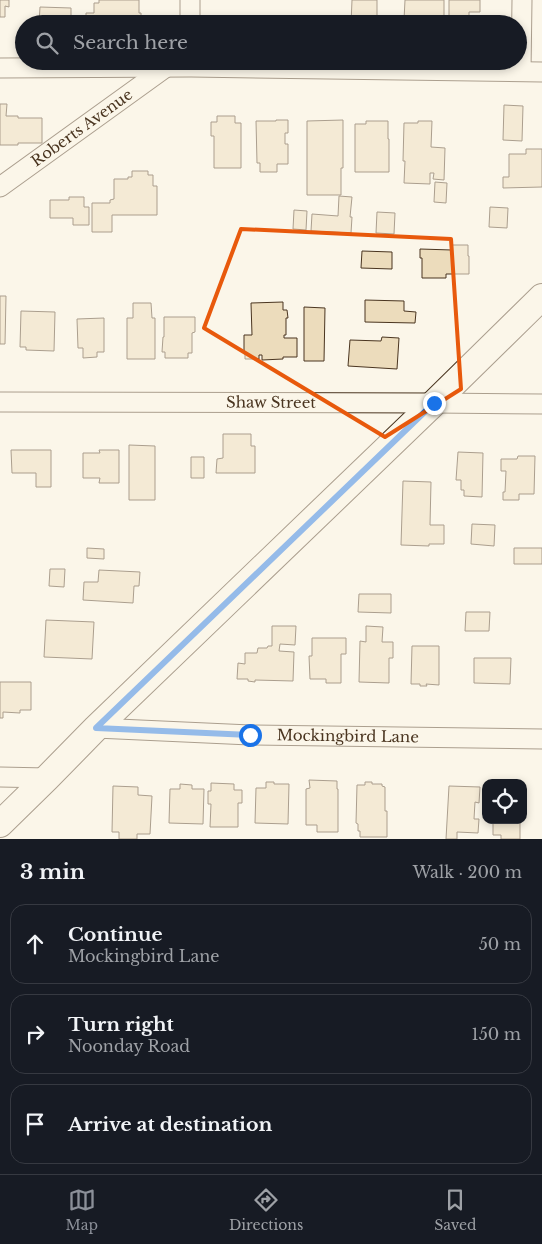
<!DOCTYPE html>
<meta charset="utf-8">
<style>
:root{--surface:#171b24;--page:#20242c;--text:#f1f3f6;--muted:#9ea1a6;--line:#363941;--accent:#8c9099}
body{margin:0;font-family:"Libre Baskerville",serif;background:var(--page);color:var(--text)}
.controls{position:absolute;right:15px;bottom:15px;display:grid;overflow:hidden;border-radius:10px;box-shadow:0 2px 8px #0003}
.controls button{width:45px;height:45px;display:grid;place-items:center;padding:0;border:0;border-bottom:1px solid var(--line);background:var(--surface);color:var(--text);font:25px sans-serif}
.stop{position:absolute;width:15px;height:15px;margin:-11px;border:4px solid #1a73e8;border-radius:50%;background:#fff}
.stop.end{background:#1a73e8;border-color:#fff;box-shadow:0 1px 5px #0008}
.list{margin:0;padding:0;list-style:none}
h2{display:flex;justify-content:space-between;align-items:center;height:65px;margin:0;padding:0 20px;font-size:21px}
h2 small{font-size:16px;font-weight:400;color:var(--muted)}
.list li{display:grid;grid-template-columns:32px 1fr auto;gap:15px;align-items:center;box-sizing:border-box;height:80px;margin:0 10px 10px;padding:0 10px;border:1px solid var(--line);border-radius:15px}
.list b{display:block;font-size:19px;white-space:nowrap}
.list p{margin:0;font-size:16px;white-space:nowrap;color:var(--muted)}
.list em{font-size:16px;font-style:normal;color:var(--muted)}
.icon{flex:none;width:28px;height:28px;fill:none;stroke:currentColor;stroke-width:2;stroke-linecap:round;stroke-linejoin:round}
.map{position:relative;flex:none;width:542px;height:839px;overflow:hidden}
.search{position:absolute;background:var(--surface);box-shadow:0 2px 8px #0003;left:15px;right:15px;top:15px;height:55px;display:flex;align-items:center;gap:12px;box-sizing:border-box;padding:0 18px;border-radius:28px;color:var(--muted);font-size:19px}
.sheet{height:335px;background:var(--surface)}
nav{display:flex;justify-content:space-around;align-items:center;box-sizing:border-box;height:70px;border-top:1px solid var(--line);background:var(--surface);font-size:14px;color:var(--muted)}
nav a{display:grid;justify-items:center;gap:2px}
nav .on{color:var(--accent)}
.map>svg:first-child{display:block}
.building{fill:#ecdcbc;stroke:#4a3520}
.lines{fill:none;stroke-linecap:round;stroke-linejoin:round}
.street-casing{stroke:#4a3520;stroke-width:21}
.secondary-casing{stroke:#4a3520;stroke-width:28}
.street{stroke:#fbf6e9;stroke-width:19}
.secondary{stroke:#fbf6e9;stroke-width:26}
.route{stroke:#1a73e8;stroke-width:6}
.marked{fill:none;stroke:#e8590c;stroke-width:4;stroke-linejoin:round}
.labels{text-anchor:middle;stroke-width:4;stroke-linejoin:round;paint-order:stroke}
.street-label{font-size:15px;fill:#4a3520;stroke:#fbf6e9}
</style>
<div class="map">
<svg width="542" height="839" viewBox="0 0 542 839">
<rect width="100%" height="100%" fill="#fbf6e9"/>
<path class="building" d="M0,0H9V7L5,6V17H0Z
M99,0H139V13H141V19H139V24H86V13H94V3H99Z
M352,0H377V24H351Z
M405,0H444V20H404Z
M449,0H480V12H469V19H449Z
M40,7L71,8V24H39Z
M0,104H7L6,116H18V118H42V143H18V145H0Z
M504,105L523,106L522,141L503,140Z
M217,116H235V123H241V168H214V136H211V122H217Z
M276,120H288V133H285V144H288V164H277V172H260V163H257L256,121H276Z
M343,120V168H341V195H307V121Z
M366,121H388V139H389V172H355V124H366Z
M418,121H432L431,147L445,148L444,180L433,179L434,173H430V184L404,183L405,161H403L404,123H418Z
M526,149H542V187L503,188V177H509V154H526Z
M132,171H148V175H153V186H157V215H112V232H92V203H110V200L114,199V179H128V177H132Z
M435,182L447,183L446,203L434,202Z
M339,196L352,197L350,217H352L351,233L311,231L312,214L338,216Z
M69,197H84V207H89V225H73V218H50V200H69Z
M490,207L508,208L507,228L489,227Z
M294,210L307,211L306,230L293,229Z
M377,212L395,213L394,234L376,233Z
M452,245H468V256H469V274H446V278H422V258H420V249L452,250Z
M362,251L392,252V269L361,268Z
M0,296H6L5,344H0Z
M365,300L404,301V311L416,312L415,323L365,322Z
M283,302V310H287L288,318H286V335H284V338H297V357H283V359L262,360V355H259V359H245V352H244V335H252L251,303Z
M133,303H151L152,318H155V359H127V318H133Z
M304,307L325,308L324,361H304Z
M21,311L55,312L54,351L26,350V347H20Z
M164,317H195V332L192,333V353H188V358H165V352H162L163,337H164Z
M104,318V352H97V357L83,358V348H78L77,319Z
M382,337L399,338L397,369L348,366L350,340L381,341Z
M223,434H251V446H255V473H216L217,459L223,458Z
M129,445L155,446V500H129Z
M11,450H51V487H36V473H12Z
M99,450H119V483H99L100,478H83V453H100Z
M458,452L483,453L482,497L464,496V490H461V480H456Z
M518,456H535L534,494H519V500H503V492H505L506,471H501V459H517Z
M191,457H204V478H191Z
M403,481L431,482L430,525H444V544H429V546L401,545Z
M472,524L495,525L494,546L471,544Z
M87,548L104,549V559L87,558Z
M514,548H542V564H514Z
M50,569H65L64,587L49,586Z
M99,570L140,572L139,586H134L133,603L83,600L84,582H98Z
M359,594H391V613L358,612Z
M466,612H490L489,631H465Z
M46,620L94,622L92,659L44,657Z
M272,626H296L295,645L280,644L279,651L294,652L293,681L255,680V682L248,681V679H237L238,663L245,664V653H257L258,648H267L268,646H272Z
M366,626L383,627L382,642H393V658H389V683L359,682L360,641L366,642Z
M312,638H346V654H341V683H326V679H310L309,656H312Z
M412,646H439V685L426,684L427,686H420V684H411Z
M474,658H511L510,684L474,683Z
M0,682H31V710H20V713L3,712V718H0Z
M309,780L337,781V789H338V832H317V825H306V789L310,788Z
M266,782H274V784H289L288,824L255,823L256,788H266Z
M365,782H372V784H382V786L385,787V811H387V837H360V831H358V824L356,823L357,785H365Z
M211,783L234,784V790H242V803H238V827H210L211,804H208V791H211Z
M180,784L192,785V789H204L203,824L169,823L170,789H180Z
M113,786L138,787V795L152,796L150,834H137V839H119V832H112Z
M449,786L480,787L479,803L475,802L474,819H479L478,833L457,832V839H446Z
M493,820H520V839H501V835H493Z"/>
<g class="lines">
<g class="street-casing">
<g id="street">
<path d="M190,0V24"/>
<path d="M0,68L191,67L542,72"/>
<path d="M521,71L522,0"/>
<path id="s1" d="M0,187L165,68"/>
<path id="s2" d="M0,402L434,403L542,404"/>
<path id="s3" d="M96,728L250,735L542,739"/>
<path d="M0,777L47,778"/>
</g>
</g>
<g class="secondary-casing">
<path id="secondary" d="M0,824L47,778L96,728L434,403L542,297"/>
</g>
<use href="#street" class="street"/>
<use href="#secondary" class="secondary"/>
</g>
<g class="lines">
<path class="route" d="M250,735L96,728L434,403"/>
</g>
<path d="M0 0H542V839H0ZM241,229L451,239L461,389L385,437L204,328Z" fill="#fbf6e9" fill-opacity=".55" fill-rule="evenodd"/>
<path class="marked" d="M241,229L451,239L461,389L385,437L204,328Z"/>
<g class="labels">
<g class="street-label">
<text dy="5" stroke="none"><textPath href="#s1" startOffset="101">Roberts Avenue</textPath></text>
<text dy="5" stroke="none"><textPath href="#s2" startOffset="271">Shaw Street</textPath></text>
<text dy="5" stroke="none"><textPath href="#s3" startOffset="252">Mockingbird Lane</textPath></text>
</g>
</g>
</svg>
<div class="controls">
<button><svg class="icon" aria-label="locate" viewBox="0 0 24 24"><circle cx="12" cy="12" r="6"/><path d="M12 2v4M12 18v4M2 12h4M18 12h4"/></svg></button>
</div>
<div class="stop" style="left:250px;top:735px"></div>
<div class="stop end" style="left:434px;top:403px"></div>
<div class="search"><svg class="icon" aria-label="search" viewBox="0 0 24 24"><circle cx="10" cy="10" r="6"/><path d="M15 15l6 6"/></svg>Search here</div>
</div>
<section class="sheet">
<h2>3 min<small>Walk · 200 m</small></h2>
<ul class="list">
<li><svg class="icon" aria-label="ahead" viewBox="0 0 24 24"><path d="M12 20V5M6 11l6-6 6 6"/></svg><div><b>Continue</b><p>Mockingbird Lane</p></div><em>50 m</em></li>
<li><svg class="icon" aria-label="right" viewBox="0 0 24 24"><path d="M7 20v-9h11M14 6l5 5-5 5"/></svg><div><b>Turn right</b><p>Noonday Road</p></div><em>150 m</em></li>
<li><svg class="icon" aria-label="arrive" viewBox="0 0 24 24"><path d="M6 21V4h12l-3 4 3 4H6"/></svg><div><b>Arrive at destination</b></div></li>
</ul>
</section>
<nav>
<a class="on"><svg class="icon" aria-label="map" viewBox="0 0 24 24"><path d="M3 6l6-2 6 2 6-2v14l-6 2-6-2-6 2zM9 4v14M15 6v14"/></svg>Map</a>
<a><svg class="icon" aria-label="directions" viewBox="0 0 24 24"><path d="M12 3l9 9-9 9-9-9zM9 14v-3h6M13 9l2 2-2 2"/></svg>Directions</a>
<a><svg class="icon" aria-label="saved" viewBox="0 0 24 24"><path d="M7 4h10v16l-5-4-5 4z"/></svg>Saved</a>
</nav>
